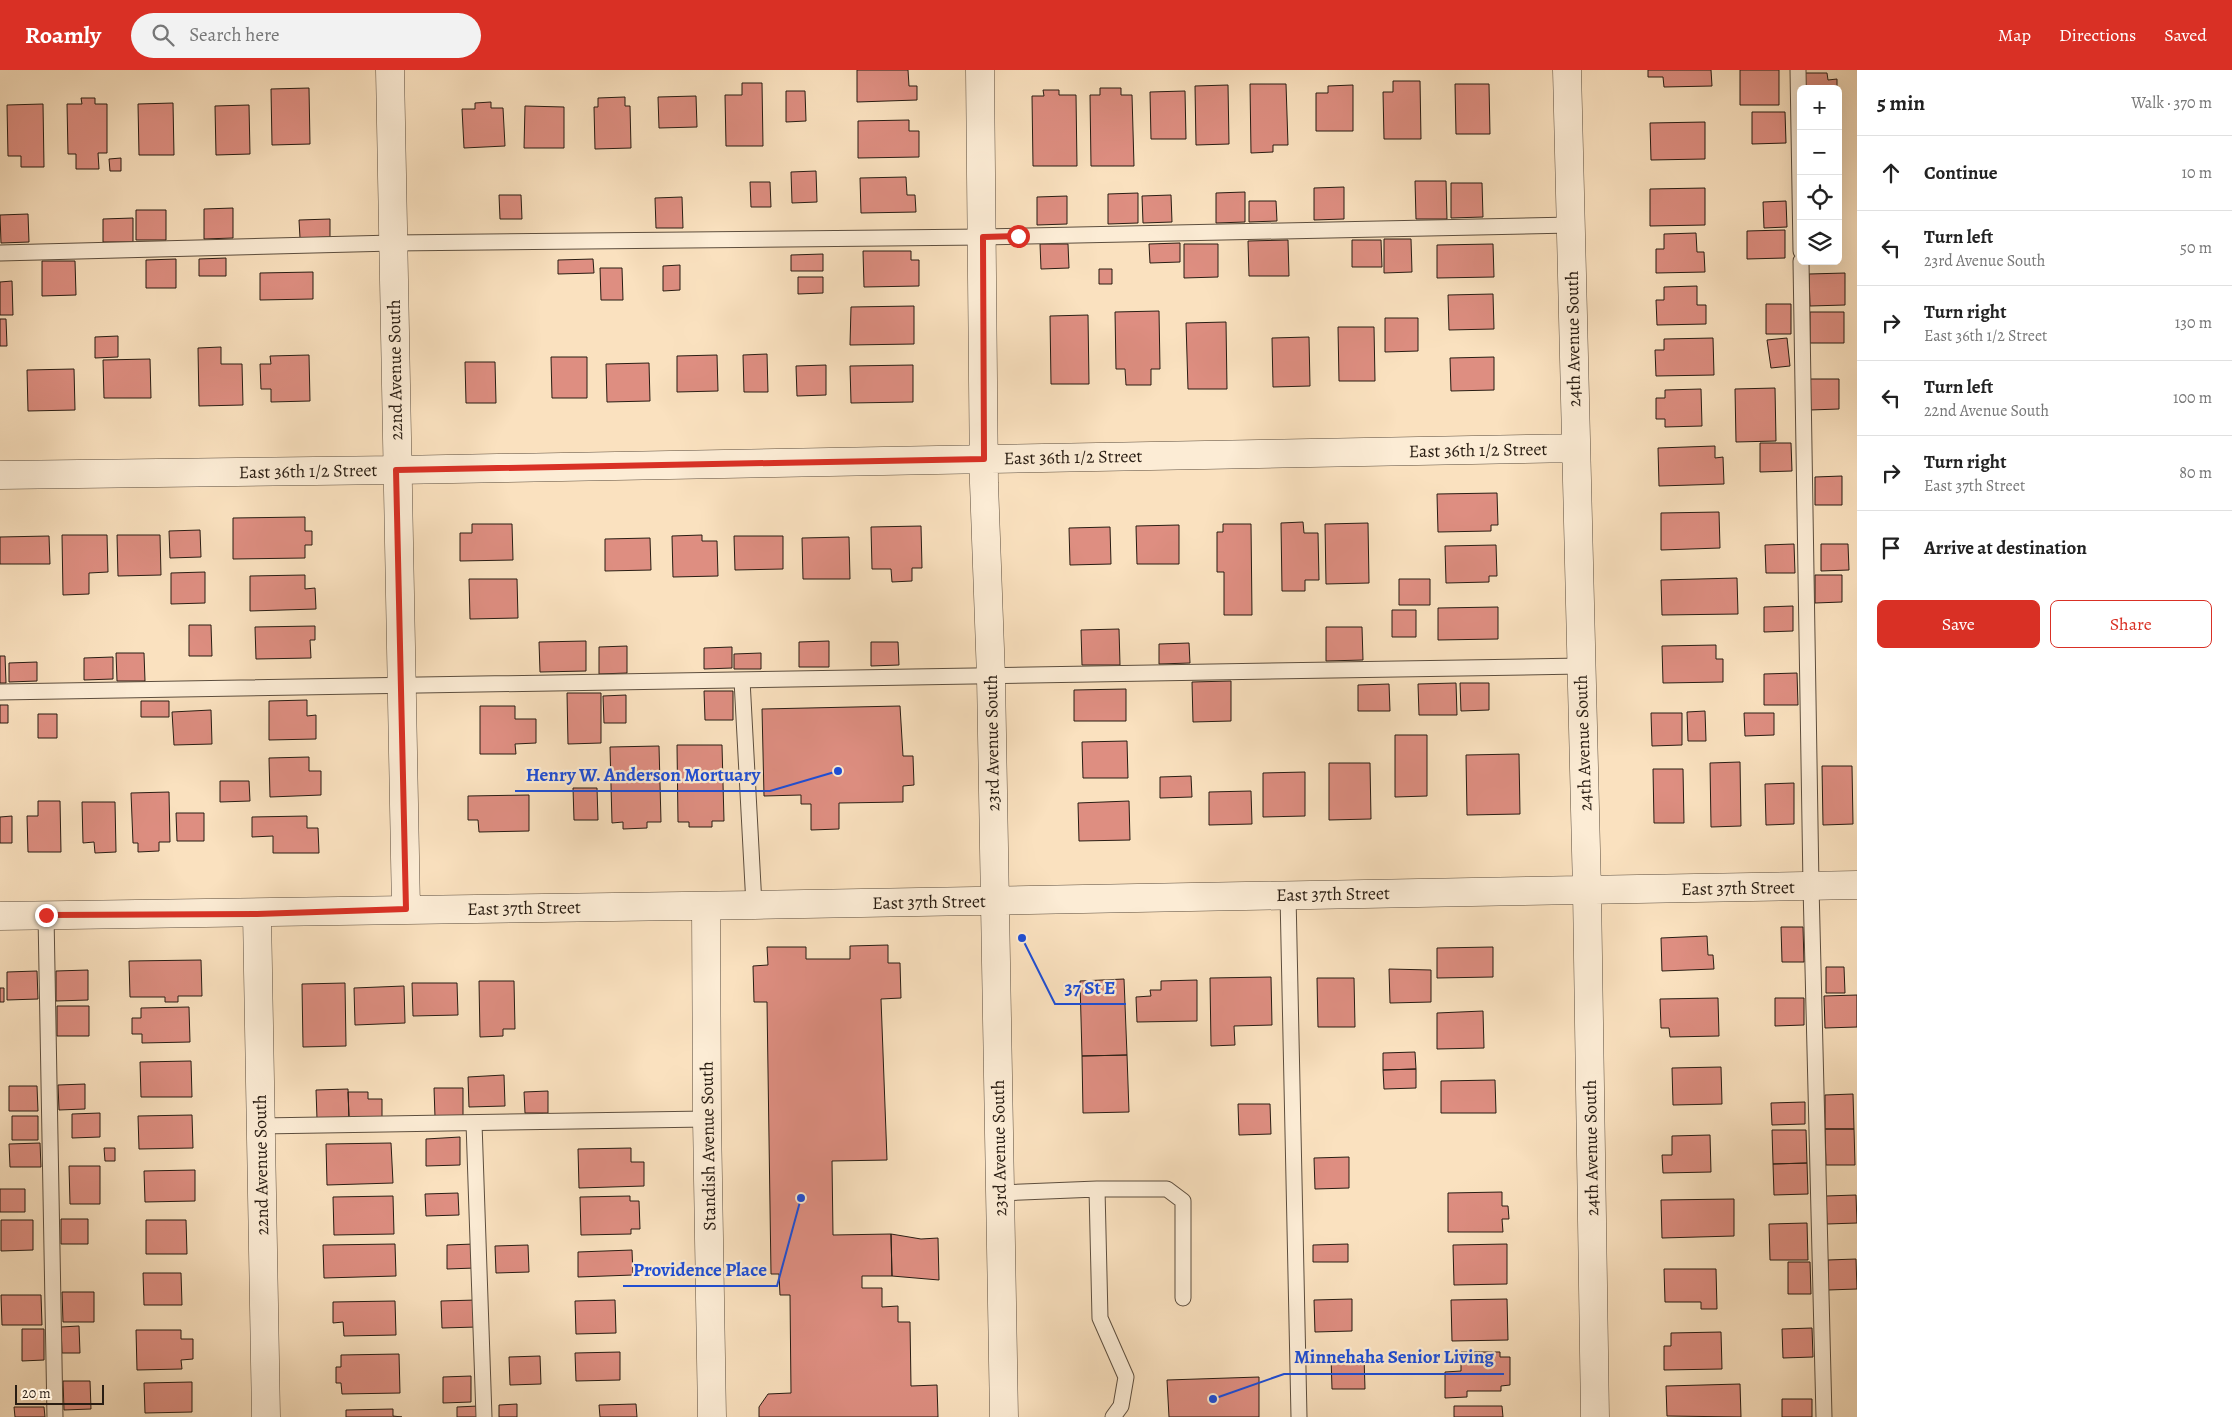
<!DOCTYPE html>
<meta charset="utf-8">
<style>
:root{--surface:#fff;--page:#f2f2f2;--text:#222;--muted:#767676;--line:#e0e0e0;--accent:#d93025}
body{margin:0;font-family:Alegreya,serif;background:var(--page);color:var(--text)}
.controls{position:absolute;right:15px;top:15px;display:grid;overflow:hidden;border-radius:8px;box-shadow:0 5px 20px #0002}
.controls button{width:45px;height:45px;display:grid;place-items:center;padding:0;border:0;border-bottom:1px solid var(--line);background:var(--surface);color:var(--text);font:25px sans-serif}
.scale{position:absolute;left:15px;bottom:12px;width:89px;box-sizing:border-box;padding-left:5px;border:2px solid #291d13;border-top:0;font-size:14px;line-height:18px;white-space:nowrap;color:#291d13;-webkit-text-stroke:4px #fcecd5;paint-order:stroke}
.stop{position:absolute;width:15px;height:15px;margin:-11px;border:4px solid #d93025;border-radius:50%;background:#fff}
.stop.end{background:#d93025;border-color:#fff;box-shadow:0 1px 5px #0008}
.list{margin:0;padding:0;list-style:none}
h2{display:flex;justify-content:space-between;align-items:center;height:65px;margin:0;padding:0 20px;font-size:21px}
h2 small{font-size:16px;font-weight:400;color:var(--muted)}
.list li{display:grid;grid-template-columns:32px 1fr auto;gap:15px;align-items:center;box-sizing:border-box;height:75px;padding:0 20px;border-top:1px solid var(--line)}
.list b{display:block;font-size:19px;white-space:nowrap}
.list p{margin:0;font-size:16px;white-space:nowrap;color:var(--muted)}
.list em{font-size:16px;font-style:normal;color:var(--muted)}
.actions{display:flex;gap:10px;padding:15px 20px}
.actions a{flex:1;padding:11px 0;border:1px solid var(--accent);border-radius:8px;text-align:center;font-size:18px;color:var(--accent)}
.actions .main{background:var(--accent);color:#fff}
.icon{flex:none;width:28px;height:28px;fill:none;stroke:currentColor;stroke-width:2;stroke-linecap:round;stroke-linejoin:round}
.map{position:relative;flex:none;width:1857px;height:1347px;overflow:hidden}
header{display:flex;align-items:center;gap:30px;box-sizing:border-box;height:70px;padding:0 25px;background:var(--accent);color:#fff}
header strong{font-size:24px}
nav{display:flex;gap:28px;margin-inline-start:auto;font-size:18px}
.search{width:350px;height:45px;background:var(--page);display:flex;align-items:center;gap:12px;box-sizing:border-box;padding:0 18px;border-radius:28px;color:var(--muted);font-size:19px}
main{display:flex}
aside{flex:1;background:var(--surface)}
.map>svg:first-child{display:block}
.building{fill:#de8e81;stroke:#291d13}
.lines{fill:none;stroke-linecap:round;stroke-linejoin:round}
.lane-casing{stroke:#5d4e3e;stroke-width:17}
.street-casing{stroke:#5d4e3e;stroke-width:29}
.lane{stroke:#fcecd5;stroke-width:15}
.street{stroke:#fcecd5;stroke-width:28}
.route{stroke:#d93025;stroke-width:6}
.labels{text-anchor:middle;stroke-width:4.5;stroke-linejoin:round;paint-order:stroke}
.street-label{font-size:18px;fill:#291d13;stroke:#fcecd5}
.leader{fill:none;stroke:#1d4ed8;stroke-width:2}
.callout-dot{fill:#1d4ed8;stroke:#fcecd5;stroke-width:2}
.callout-label{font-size:19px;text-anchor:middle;font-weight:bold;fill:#1d4ed8;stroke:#fcecd5;stroke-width:4.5;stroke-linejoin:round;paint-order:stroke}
</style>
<header>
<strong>Roamly</strong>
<div class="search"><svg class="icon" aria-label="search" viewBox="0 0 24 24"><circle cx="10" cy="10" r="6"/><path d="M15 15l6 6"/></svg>Search here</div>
<nav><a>Map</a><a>Directions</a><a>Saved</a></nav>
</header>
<main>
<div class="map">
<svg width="1857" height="1347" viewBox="0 0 1857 1347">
<rect width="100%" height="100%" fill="#fae1bf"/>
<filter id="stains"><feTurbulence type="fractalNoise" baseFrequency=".004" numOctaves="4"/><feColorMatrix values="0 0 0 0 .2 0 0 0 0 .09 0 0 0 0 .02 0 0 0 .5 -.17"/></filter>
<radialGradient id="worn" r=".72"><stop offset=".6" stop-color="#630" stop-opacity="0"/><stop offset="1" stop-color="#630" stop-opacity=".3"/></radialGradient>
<path class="building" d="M857,0H908L909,16H917V30L857,32Z
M1648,0H1711L1712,16L1664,17L1663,7H1648Z
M1740,0H1779V35H1740Z
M1805,3H1827L1828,10L1837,9V19H1805Z
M1393,11H1420L1421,69H1384L1383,22H1393Z
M742,13H762L763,76H726L725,25H742Z
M1250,14H1286L1288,75H1273V82L1251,83Z
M1455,14H1489L1490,64H1456Z
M1228,15L1229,74L1196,75L1195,16Z
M1353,15V61H1316V23H1328V16Z
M309,18L310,74L272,75L271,19Z
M1100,18H1121V25H1132L1134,96H1091L1090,25H1100Z
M1043,20H1059V25H1076L1077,96H1033L1032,26H1044Z
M786,21H805L806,51L786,52Z
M1185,21L1186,69H1151L1150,22Z
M696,26L697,57L659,58L658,27Z
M625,27V36H630L631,78L595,79L594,37H598V28Z
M81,28H95V34H107V83H98L99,99H76V84H68L67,34H82Z
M491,32V38H503L505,76L464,78L462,39H475V33Z
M173,33L174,85H139L138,34Z
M43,34L44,97H21V86H8L7,35Z
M249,35L250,84L216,85L215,36Z
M525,36L564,37V78H524Z
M1752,42H1785L1786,73L1752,74Z
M909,50V61H919V87L858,88V51Z
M1705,52V89L1651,90L1650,53Z
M121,88V101H110L109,89Z
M816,101L817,132L792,133L791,102Z
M906,107L907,125H915L916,142L861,143L860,108Z
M1415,111H1446L1447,149H1416Z
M750,112H770L771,137H751Z
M1451,113H1482L1483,147L1451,148Z
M1344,117V149L1314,150V118Z
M1705,118V155L1650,156V119Z
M1245,122V152L1216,153V123Z
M1138,123V153L1108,154V124Z
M499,125H521L522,149H500Z
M1171,125L1172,152L1143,153L1142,126Z
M1067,126V154L1037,155V127Z
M682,127L683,158H656L655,128Z
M1249,131H1276L1277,151L1249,152Z
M1786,131L1787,157L1764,158L1763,132Z
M233,138V168L204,169V139Z
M136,140H166V170H136Z
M28,144L29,172L1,173L0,145Z
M133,148V172H103V149Z
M330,149V167L300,168L299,150Z
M1785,160V188L1747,189V161Z
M1696,163L1697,182H1704L1705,202L1656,203V179H1664V164Z
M1384,169H1411L1412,202L1384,203Z
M1288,170L1289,206H1249L1248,171Z
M1352,170H1381L1382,197H1352Z
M1180,173V192L1150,193L1149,174Z
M1040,174H1068L1069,198L1041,199Z
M1184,174H1218V207L1184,208Z
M1493,174L1494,207L1437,208V175Z
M863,181H911V190H919V216L864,217Z
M823,184V201H791V185Z
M226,188V206H199V189Z
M176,189V218H146V190Z
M593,189L594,203L558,204V190Z
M42,191H75L76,225L42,226Z
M680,195V220L663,221V196Z
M600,198H622L623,230H601Z
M1099,199H1112V214H1099Z
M313,202V229L260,230V203Z
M1845,203V235L1810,236L1809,204Z
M798,207H823V223L798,224Z
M12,211L13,245H0V212Z
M1697,216V235H1706V254L1657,255L1656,230H1664V217Z
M1493,224L1494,259L1449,260L1448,225Z
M1766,234H1791V264H1766Z
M914,236V274L850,275L851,237Z
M1159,241L1160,299H1151V315H1126L1125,299H1116L1115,242Z
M1810,242H1844V273H1810Z
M1088,245L1089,314H1051L1050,246Z
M1385,248H1418V281L1385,282Z
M0,249H6L7,276H0Z
M1226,252L1227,319H1188L1186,253Z
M1338,257H1374L1375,311H1339Z
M118,266V287L95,288V267Z
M1309,267L1310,316L1273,317L1272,268Z
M1713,268L1714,305L1656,306L1655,280H1664V269Z
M1787,268L1790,296L1771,298L1767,270Z
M221,277V294H242L243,335L199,336L198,278Z
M767,284L768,322H744L743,285Z
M309,285L310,331L271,332V319H261L260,294H271L270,286Z
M717,285L718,321L677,322V286Z
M551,287H587V328H552Z
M1494,287V320L1451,321L1450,288Z
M150,289L151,328H104L103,290Z
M465,292H495L496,333H466Z
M649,293L650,331L607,332L606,294Z
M826,295V325L797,326L796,296Z
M913,295V332L851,333L850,296Z
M74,299L75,340L28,341L27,300Z
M1810,309H1839V339L1810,340Z
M1775,318L1776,371L1736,372L1735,319Z
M1701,319L1702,356L1665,357V349H1656V328H1665V320Z
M1760,373H1791L1792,401L1760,402Z
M1715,376V388L1723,387L1724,414L1659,416L1658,378Z
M1842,406V435H1815V407Z
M1497,423L1498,455H1491V461L1438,462L1437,424Z
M1719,442L1720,478L1661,480V443Z
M305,447V461H312V475H305V488L233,489V448Z
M1303,452L1304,463H1318L1319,510H1305V521H1282L1281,453Z
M1368,453L1369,513L1326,514L1325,454Z
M472,454H512L513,490L460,491V463H472Z
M1223,454H1251L1252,545H1224V502H1217V462H1223Z
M1179,455V494H1137L1136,456Z
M921,456L922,498H912V511L892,512L891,499H872L871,457Z
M1110,457L1111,494L1070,495L1069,458Z
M200,460L201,487L170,488L169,461Z
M62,465H107L108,502L89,503V524L63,525Z
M117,465H160L161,505L118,506Z
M702,465V471H717L718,506L673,507L672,466Z
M49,466L50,494H0V467Z
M734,466H783V499L735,500Z
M849,467L850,509H803L802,468Z
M650,468L651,500L605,501V469Z
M1794,474L1795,503H1766L1765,475Z
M1821,474H1848L1849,500L1821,501Z
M1496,475L1497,506H1489V512L1446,513L1445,476Z
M205,502V533L171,534V503Z
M305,505V519L315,518L316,539L250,541V506Z
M1815,505H1842V532L1815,533Z
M1737,508L1738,544L1662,545L1661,510Z
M469,509H517L518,548L470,549Z
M1399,509H1430V535H1399Z
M1793,536V561L1764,562V537Z
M1498,537V569L1438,570V538Z
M1392,540H1416V567H1392Z
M189,555H211L212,586H189Z
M315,556V570H310L311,588L256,589L255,557Z
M1326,557H1362L1363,590L1326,591Z
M1119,559L1120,595H1082L1081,560Z
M586,571V601L540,602L539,572Z
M829,571V597H799V572Z
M871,572H898L899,595L871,596Z
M1189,573L1190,593L1159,594V574Z
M1716,575V589H1723V612L1663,613L1662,576Z
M627,576V603L599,604V577Z
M732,577V598L704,599V578Z
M116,583H144L145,611H117Z
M761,583V599H734V584Z
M0,586H5L6,613H0Z
M113,587V609L84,610V588Z
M37,592V611L9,612V593Z
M1797,603L1798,635H1764V604Z
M1231,611V651L1193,652L1192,612Z
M1456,613L1457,645H1419L1418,614Z
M1460,613H1489V640L1461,641Z
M1389,614L1390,641H1358V615Z
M1126,619V651H1074V620Z
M704,621H733V650H705Z
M567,623H601V673L568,674Z
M626,625V653H604L603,626Z
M307,630V646L316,645V669L269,670V631Z
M141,631H169V647H141Z
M0,635H8V653H0Z
M480,636H515V649H536V673L515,674L516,684H480Z
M900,636L903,686H913L914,715L903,716V732L839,733V759L811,760V734H801V725L764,726L762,639Z
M211,640L212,674L174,675L172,642Z
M1705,641L1706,671H1688L1687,642Z
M1651,643H1682V675L1652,676Z
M1744,643H1774V665L1745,666Z
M38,644H57V668H38Z
M1395,665H1427V726L1395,727Z
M1127,671L1128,708H1083L1082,672Z
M677,675H722L724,751H712V757H689V752H678Z
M659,676L661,752H647V758L623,759V752L612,753L610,677Z
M1519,684L1520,744L1467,745L1466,685Z
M309,687V701H321V725L270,727L269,688Z
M1740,692L1741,756L1711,757L1710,693Z
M1329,693H1370L1371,749L1329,750Z
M1822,696H1852L1853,754L1823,755Z
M1653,699H1683L1684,753H1654Z
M1305,702V746L1263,747V703Z
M1191,706L1192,727L1160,728V707Z
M220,711H249L250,731L220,732Z
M1794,713V754L1766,755L1765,714Z
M573,718H597L598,750H574Z
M1251,721L1252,754L1209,755V722Z
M169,722L170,772H159V781L138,782V773H133L131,723Z
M529,725V761L479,762L478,750H468V726Z
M38,731H60L61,782H28L27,746H38Z
M1129,731L1130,770L1079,771L1078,733Z
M82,732H115L116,782L95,783L94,772L83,773Z
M176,743H204V771H177Z
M12,746V773H0V747Z
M307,746V758H318L319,783H273V766L252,767V747Z
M1781,857H1803L1804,892H1782Z
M1707,866L1708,885H1713L1714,899L1662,901L1661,868Z
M888,875V893H900L901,928L881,929L887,1090L832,1091L833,1165L891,1164L892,1206H862V1218H882V1237L898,1236V1252H910L911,1316L937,1315L938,1347H759V1337L768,1324L791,1323L790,1225H780L779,1204H771L767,932H754L753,896L768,895L767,877H806V889H850V876Z
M1493,877V907L1437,908V878Z
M201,890L202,926H178V932H165V927H130L129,891Z
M1826,897H1844L1845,923H1826Z
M1389,899L1431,900V932L1390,933Z
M88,900V930L56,931V901Z
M37,901L38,929L7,930V902Z
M1271,907L1272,955L1234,956L1235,975L1211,976L1210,908Z
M1317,908H1354L1355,957H1318Z
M1124,909L1127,985L1082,986L1080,911Z
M1197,910V951L1137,952L1136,927L1151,926L1150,920H1161V911Z
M479,911H514L515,959H503V966L480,967Z
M345,913L346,976L303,977L302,914Z
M412,913H457L458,945L413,946Z
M404,916L405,953L355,955L354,918Z
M0,918H4V932H0Z
M1857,925V957L1825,958L1824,926Z
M1718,928L1719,966L1670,967L1669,958H1661L1660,929Z
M1775,928H1804V955L1775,956Z
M57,936H89V966H57Z
M189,937L190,972L142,973V964H132V948H141V938Z
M1483,941L1484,978L1437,979V943Z
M1415,982L1416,999L1383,1000V983Z
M1127,985L1129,1042L1083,1043L1082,986Z
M191,991L192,1027H141L140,992Z
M1721,997L1722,1034L1673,1035L1672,998Z
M1416,999V1018L1384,1019L1383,1000Z
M504,1005L505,1036L469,1037L468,1007Z
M1495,1010L1496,1043H1441V1011Z
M85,1014V1039L59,1040L58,1015Z
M9,1016H37L38,1041H9Z
M434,1018H463V1046L435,1047Z
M348,1019L349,1048L317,1049L316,1020Z
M548,1021V1043H525L524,1022Z
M348,1022H368V1029H382V1047L349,1048Z
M1853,1024L1854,1059H1825V1025Z
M1805,1032V1054L1772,1055L1771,1033Z
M1238,1034H1270L1271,1064L1239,1065Z
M100,1043V1067L72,1068V1044Z
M192,1045L193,1078L139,1079L138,1046Z
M12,1046H38V1070H12Z
M1825,1059H1854L1855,1095H1826Z
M1772,1060H1806L1807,1093L1773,1094Z
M1710,1065L1711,1102L1663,1103L1662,1085H1672V1066Z
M460,1067V1095L426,1096V1069Z
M40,1073L41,1097H10L9,1074Z
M391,1073L393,1113L327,1115L326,1074Z
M104,1078H115V1091H105Z
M631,1078V1092H644V1116L579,1118L578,1079Z
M1349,1087V1118L1315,1119L1314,1088Z
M1807,1093L1808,1124L1774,1125L1773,1094Z
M69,1096H100V1134H70Z
M195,1100V1131L145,1132L144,1101Z
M0,1119H25V1142H0Z
M1502,1122V1136H1508L1509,1149H1502L1503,1162H1448V1123Z
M458,1123L459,1145L426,1146L425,1124Z
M1856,1125L1857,1153L1827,1154L1826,1126Z
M393,1126L394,1164L334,1165L333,1127Z
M630,1126V1131H639L640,1159H631V1164L581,1165L580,1127Z
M1734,1129V1166L1662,1168L1661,1130Z
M61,1149H88V1174H61Z
M1,1150H33V1180L1,1181Z
M146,1150H186L187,1184H146Z
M1807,1153L1808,1190H1770L1769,1154Z
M891,1164L921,1169L938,1168L939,1210L892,1206Z
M395,1174L396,1206L324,1208L323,1175Z
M474,1174L475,1198L447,1199V1175Z
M1348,1174V1192H1313V1175Z
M1507,1174V1214L1454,1215L1453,1175Z
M528,1175L529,1202L496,1203L495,1176Z
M632,1180L633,1205L578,1207V1182Z
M1856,1189L1857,1219L1828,1220V1190Z
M1788,1192H1810L1811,1224H1788Z
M1664,1199H1716L1717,1239H1701V1232H1665Z
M143,1203H181L182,1235H144Z
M62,1222H94V1252H63Z
M1,1225H41L42,1255H2Z
M1352,1229V1261L1315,1262L1314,1230Z
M1507,1229L1508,1270L1452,1271L1451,1230Z
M476,1230L477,1257L442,1258L441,1231Z
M615,1230L616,1263L576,1264L575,1231Z
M395,1231L396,1265L344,1266L343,1252L333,1253V1232Z
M79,1256L80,1283H62L61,1257Z
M1812,1258L1813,1287L1783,1288L1782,1259Z
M22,1259H44V1290L22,1291Z
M136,1260H181V1269H193V1289L181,1290L182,1299L137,1300Z
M1721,1262L1722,1299L1664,1300V1276H1671V1263Z
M620,1282V1310L576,1311L575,1283Z
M1461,1282H1500V1287H1510V1315L1501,1316V1321H1467V1327L1445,1328V1302L1461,1301Z
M399,1284L400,1323L342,1324L341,1313H336V1297H341V1285Z
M540,1286L541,1314L510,1315L509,1287Z
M1331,1287H1364L1365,1319H1332Z
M471,1306V1332L443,1333V1307Z
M1259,1307V1347H1169L1167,1310Z
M63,1311H90L91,1339L64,1340Z
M192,1312V1342L145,1343L144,1313Z
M1740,1314L1741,1347L1667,1346L1666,1316Z
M1782,1329H1812V1347H1782Z
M517,1334V1347H499V1335Z
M636,1334L637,1347H600L599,1335Z
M478,1336V1347H457V1337Z
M1454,1336H1502L1503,1347H1454Z
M14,1337H44L45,1347H15Z
M393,1339V1346L402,1347H346V1340Z"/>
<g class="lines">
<g class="lane-casing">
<path id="lane" d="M1798,0L1801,181
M0,183L393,173L983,167L1571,155
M1801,191L1811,816L1824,1347
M742,610L754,835
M0,622L1581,596
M1288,825L1299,1347
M46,845L55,1347
M474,1053L484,1347
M260,1056L707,1049
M1097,1119L1100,1248L1126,1307L1121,1336L1113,1347
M1000,1123L1097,1119H1167L1183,1131V1228"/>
</g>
<g class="street-casing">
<path id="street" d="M390,0L406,839
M980,0L984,413L991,607L1004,1347
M1567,0L1587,821L1595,1347
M0,405L396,400L1576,378
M706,836L707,1049L712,1347
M257,844L266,1347
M0,846L754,835L1857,815"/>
</g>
<use href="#lane" class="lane"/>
<use href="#street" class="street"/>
</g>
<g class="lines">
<path class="route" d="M46,845L257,844L406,839L396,400L984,389L983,167L1018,166"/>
</g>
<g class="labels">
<g class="street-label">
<text transform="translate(1573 269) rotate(-91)" y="6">24th Avenue South</text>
<text transform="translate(395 300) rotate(-91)" y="6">22nd Avenue South</text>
<text transform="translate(1478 380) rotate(-1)" y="6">East 36th 1/2 Street</text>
<text transform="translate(1073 387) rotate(-1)" y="6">East 36th 1/2 Street</text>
<text transform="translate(308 401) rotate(-1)" y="6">East 36th 1/2 Street</text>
<text transform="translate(992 673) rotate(-91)" y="6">23rd Avenue South</text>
<text transform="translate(1583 673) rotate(-92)" y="6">24th Avenue South</text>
<text transform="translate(1738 818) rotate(-1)" y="6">East 37th Street</text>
<text transform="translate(1333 824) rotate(-1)" y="6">East 37th Street</text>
<text transform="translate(929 832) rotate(-1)" y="6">East 37th Street</text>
<text transform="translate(524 838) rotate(-1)" y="6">East 37th Street</text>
<text transform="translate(708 1076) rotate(-91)" y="6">Standish Avenue South</text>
<text transform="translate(999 1078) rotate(-91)" y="6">23rd Avenue South</text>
<text transform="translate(1591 1078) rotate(-91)" y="6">24th Avenue South</text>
<text transform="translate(261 1095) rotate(-91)" y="6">22nd Avenue South</text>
</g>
</g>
<path class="leader" d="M838 701L770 721H515M1022 868L1055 934H1126M801 1128L777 1216H623M1213 1329L1284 1304H1504"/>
<g class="callout-dot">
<circle cx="838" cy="701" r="5"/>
<circle cx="1022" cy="868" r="5"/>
<circle cx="801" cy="1128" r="5"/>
<circle cx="1213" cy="1329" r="5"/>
</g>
<g class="callout-label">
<text x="643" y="711">Henry W. Anderson Mortuary</text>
<text x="1090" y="924">37 St E</text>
<text x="700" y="1206">Providence Place</text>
<text x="1394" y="1293">Minnehaha Senior Living</text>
</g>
<rect width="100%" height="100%" filter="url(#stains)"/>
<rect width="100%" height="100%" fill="url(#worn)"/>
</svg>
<div class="controls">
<button>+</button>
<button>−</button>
<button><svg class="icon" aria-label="locate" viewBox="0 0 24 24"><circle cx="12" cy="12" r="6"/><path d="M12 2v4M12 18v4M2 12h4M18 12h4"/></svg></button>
<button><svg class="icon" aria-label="layers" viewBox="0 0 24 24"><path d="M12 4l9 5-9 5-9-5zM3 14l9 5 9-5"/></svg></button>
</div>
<div class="scale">20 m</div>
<div class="stop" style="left:1018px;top:166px"></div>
<div class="stop end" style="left:46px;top:845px"></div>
</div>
<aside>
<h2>5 min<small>Walk · 370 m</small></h2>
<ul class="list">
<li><svg class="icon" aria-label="ahead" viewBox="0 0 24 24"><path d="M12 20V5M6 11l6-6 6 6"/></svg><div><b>Continue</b></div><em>10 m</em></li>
<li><svg class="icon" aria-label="left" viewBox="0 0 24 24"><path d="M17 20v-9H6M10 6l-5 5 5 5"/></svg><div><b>Turn left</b><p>23rd Avenue South</p></div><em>50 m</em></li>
<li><svg class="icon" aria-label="right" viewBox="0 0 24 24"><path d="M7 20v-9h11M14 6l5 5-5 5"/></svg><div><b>Turn right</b><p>East 36th 1/2 Street</p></div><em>130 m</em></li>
<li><svg class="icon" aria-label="left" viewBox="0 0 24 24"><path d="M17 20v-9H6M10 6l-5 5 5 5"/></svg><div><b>Turn left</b><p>22nd Avenue South</p></div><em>100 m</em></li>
<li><svg class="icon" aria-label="right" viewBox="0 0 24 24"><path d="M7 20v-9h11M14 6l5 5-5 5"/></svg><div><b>Turn right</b><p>East 37th Street</p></div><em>80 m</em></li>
<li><svg class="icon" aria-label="arrive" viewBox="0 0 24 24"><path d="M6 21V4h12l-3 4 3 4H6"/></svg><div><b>Arrive at destination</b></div></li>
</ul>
<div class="actions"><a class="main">Save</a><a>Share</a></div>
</aside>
</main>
